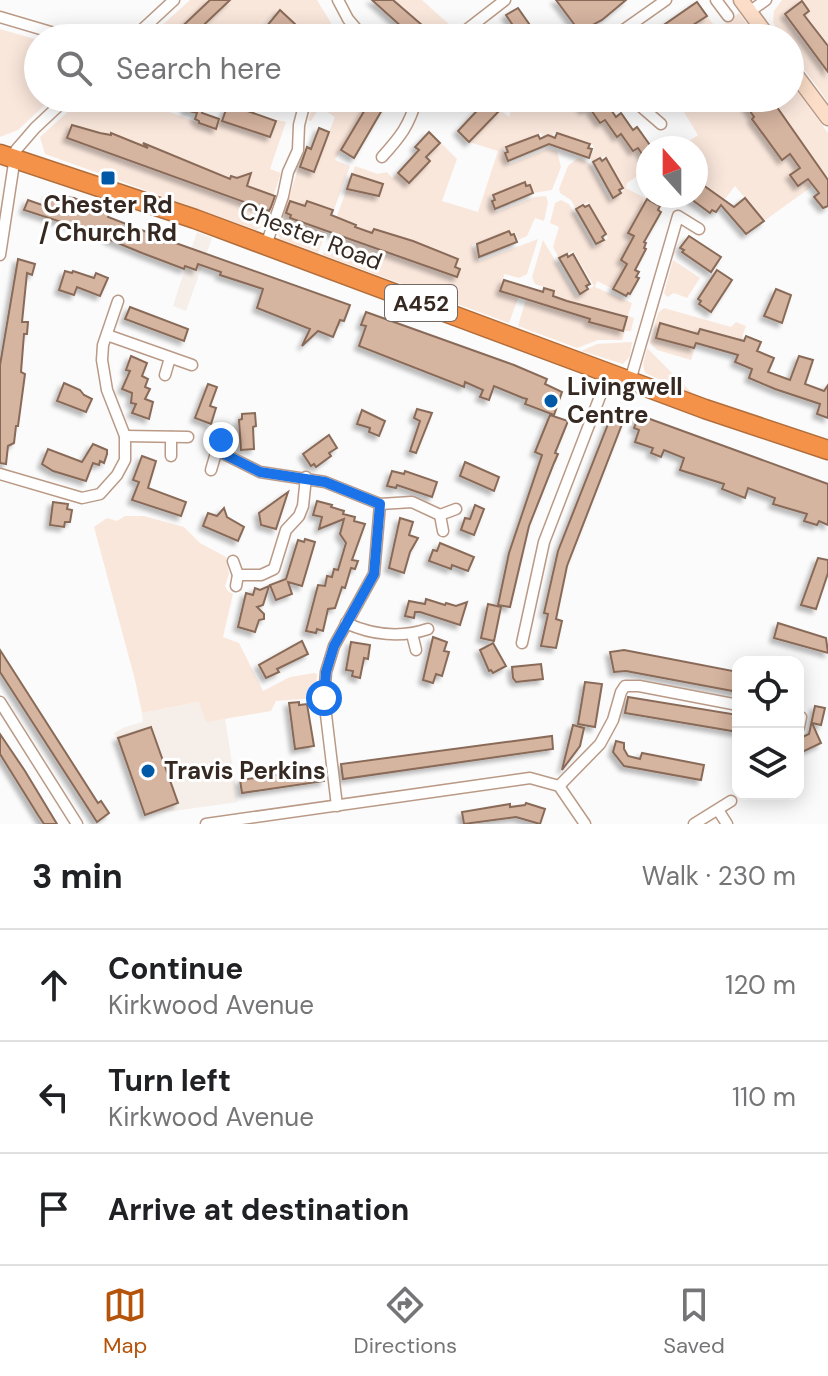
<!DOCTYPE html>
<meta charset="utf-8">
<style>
body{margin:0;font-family:"DM Sans",sans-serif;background:#f6f6f6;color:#202124}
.controls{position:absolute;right:24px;bottom:24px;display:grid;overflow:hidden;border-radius:16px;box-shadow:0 4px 20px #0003}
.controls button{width:72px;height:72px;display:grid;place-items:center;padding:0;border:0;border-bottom:2px solid #e0e0e0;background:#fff;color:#202124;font:40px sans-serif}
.compass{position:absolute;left:636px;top:136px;width:72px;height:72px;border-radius:50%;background:#fff;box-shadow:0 4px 20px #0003;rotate:339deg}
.stop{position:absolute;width:24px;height:24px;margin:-18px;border:6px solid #1a73e8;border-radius:50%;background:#fff}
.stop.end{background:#1a73e8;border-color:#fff;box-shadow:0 2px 8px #0008}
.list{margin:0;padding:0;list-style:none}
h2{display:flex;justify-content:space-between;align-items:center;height:104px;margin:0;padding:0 32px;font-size:34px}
h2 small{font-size:26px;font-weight:400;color:#757577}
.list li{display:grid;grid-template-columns:52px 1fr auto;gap:24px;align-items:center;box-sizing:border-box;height:112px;padding:0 32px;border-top:2px solid #e0e0e0}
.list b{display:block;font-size:30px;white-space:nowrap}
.list p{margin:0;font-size:26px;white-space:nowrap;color:#757577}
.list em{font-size:26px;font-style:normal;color:#757577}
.icon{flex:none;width:44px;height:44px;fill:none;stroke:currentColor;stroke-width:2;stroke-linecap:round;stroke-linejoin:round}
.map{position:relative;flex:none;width:828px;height:824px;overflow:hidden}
.search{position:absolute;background:#fff;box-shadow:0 4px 20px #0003;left:24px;right:24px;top:24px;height:88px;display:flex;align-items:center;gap:20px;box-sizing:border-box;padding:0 28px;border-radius:44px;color:#757577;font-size:30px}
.sheet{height:440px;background:#fff}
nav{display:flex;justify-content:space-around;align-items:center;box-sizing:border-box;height:112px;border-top:2px solid #e0e0e0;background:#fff;font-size:22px;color:#757577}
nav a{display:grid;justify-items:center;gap:4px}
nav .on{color:#b45309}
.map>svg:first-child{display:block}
.built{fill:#f6eee9}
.green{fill:#fae7dc}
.building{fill:#d5b4a0;stroke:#896b58;stroke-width:2;filter:url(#shadow)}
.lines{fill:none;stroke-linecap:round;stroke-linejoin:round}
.street-casing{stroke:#ba9a86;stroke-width:13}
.secondary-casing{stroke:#ba9a86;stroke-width:17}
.highway-casing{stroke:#b26d3b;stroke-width:21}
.street{stroke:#fff;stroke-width:10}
.secondary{stroke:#fcdec8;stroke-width:14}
.highway{stroke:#f49249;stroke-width:18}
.route{stroke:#1a73e8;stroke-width:10}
.poi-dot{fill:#0059a7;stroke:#fff;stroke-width:3}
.labels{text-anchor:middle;stroke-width:6;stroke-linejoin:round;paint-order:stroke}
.shield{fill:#fff;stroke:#726964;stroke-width:2}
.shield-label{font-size:22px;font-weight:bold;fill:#362921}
.poi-label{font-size:24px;font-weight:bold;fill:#362921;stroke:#fff;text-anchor:start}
.street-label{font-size:24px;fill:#362921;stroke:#fff}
</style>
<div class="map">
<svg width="828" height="824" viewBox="0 0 828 824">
<defs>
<filter id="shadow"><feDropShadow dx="-4" dy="4" stdDeviation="2" flood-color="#0004"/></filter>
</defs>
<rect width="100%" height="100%" fill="#fbfbfb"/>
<g class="built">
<polygon points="197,232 212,238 186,311 173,306"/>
<polygon points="200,702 206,721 225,718 238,802 145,815 114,733 125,727 143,722 142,713"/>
</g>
<g class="green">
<polygon points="190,0 317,0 340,38 309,38 280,10 263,26 265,29 257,38 148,38"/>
<polygon points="393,0 422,0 452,27 441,38 437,38"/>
<polygon points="782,0 828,0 828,102 790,50 790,38 782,38 773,22 774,11"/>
<polygon points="739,13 757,38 674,38 707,16 717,29"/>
<polygon points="0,29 38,40 38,98 52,98 18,130 0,137"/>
<polygon points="790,81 828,133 828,175 764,221 735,186 724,200 696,180 696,148 682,146 698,135 684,112 704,98 790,98"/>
<polygon points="83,98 132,98 215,129 219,119 270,137 277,120 286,122 270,169 281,173 263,227 256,230 45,154 40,137"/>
<polygon points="322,98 372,98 335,160 350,166 318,253 280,239 278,232 299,166 314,171 335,117 320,107 311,121 308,120 315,101"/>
<polygon points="515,98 598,100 600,103 591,110 600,123 614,114 647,141 640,151 648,163 648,169 627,183 626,188 647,199 629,233 634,236 621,260 627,264 613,289 597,281 595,287 632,303 628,316 634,318 631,331 625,331 622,340 598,340 577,348 518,326 526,299 550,307 554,291 535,284 532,277 543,240 576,296 594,286 573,251 559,258 553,247 559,227 550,223 555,203 561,200 569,204 594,247 608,238 588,202 576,209 571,200 560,193 559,189 568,166 578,158 589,163 610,200 624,190 605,156 593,162 590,158 594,149 592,144 557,133 553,133 550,145 546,144 541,133 503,149 510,164 547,149 557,151 561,167 552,190 533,193 530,186 526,186 524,182 490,197 497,212 535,197 546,196 548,202 544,221 535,218 527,236 518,240 515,232 511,234 509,231 472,245 479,261 538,239 527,274 519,278 504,274 501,291 519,296 509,323 323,255 355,166 378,174 387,172 392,178 398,173 409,183 430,162 426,157 441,143 457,159 442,201 478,212 498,151 469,142 500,110 509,117"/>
<polygon points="673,260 700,278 687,298 674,293 667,297 664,293"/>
<polygon points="664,308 731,327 736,322 746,326 736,354 732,353 736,339 700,329 691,360 657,350 650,343 658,313"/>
<polygon points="632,342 630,356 623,364 581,351 597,344"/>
<polygon points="647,348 693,394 645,373 643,365"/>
<polygon points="125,516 144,516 184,527 200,543 226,557 229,574 225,586 228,591 233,594 223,637 239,643 263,691 290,677 314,673 317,674 315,698 276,701 271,711 206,722 199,702 142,713 135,680 94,527 107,518 117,521"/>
</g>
<g class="building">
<polygon points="210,0 230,0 190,38 170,38"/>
<polygon points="372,0 393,0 437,38 414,38"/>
<polygon points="556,0 626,0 602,20 580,32"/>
<polygon points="802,1 809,11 804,15 828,46 828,72 785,14"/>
<polygon points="697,2 707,16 693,25 674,38 645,38"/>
<polygon points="518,8 539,38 522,38 516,30 506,15"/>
<polygon points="280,10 296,25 309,38 286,38 278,30 270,38 257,38"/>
<polygon points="189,98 207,98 202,113 219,119 216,129 199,123 199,121 195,119 197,113 185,110"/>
<polygon points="372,98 389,98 354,158 341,150"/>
<polygon points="576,98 603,98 616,117 621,113 633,130 637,127 652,148 648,148 648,163 638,148 633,151 621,134 617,137 605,120 600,123 589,107 584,110"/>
<polygon points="741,98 769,98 774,103 828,180 828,206 823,208 814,197 819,193 808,179 798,186 790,175 800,168 790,154 782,160 752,119 754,117"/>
<polygon points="488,99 500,110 469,142 458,131"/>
<polygon points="227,107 236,109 236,107 276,121 270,137 222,121"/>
<polygon points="72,125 100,133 111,135 111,133 148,148 143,143 230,179 231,176 237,178 251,173 247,186 275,196 271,207 269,211 67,138"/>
<polygon points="319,128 329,132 314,172 300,167 307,147 311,149"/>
<polygon points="429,132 440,143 426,157 430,161 409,183 398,173 419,150 415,147"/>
<polygon points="557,133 590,144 588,148 592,149 589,158 549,144 508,161 505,153 508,152 506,147 538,135 540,139 548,135 555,138"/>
<polygon points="600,158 602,161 606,158 623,188 619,190 621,193 613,198 593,162"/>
<polygon points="352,174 383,184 379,196 347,189"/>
<polygon points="696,180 734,207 745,198 764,221 746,234 721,205 716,212 712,210 710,213 687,196 696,196"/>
<polygon points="525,182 526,186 530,185 533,193 495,209 492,201 495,200 493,195"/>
<polygon points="49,194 64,200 65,197 74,198 83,202 81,206 109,214 108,217 170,241 350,305 344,321 340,320 333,337 318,331 302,346 310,329 257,308 263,289 220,275 221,272 198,264 196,270 185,266 184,269 142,253 108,239 108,237 24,210 28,200 45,206"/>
<polygon points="647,199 660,206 658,210 661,212 644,242 646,243 644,248 646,249 635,270 639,272 636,277 639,278 630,294 628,293 626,296 613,289 627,264 621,260 634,236 628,233"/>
<polygon points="290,201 305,206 307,201 333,210 331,215 356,225 355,227 372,233 374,229 413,241 458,259 455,267 460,269 457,277 290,218 291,215 286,213"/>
<polygon points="583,205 585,207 589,205 606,234 602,237 604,240 596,244 576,209"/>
<polygon points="509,231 511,235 514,234 517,242 479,257 477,244"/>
<polygon points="689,236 721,257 711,272 682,252 684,250 680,248"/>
<polygon points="567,254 568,257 573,254 590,284 586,286 588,289 580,294 559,258"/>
<polygon points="18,259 35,264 32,275 27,273 22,322 28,322 27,334 24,334 21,372 25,374 18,426 16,426 14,443 8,446 6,464 0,463 0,365"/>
<polygon points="717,270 732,280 711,312 699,304 701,301 698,299"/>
<polygon points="65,271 72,273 73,271 94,278 96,273 108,278 100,296 77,287 74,295 59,290"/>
<polygon points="504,280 543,292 544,288 554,291 553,296 567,301 627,317 623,331 589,322 590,319 500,291"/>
<polygon points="776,289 791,295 782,323 764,316"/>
<polygon points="130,307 188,329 184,341 125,319"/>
<polygon points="366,312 514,365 547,379 545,384 562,392 554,415 525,404 527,399 523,398 494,386 489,400 480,397 483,390 465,382 464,387 359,346 366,326 361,325"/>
<polygon points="660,323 698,334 700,329 744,341 746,336 761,342 757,351 774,358 768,372 790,380 799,356 813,360 805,384 824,391 828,385 828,418 817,414 820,404 775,389 749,378 752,369 735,362 738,355 696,343 694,348 656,338"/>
<polygon points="131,356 147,363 142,376 148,379 145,387 150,389 145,399 153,402 149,419 132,413 136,404 131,403 132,393 122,389 130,371 126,370"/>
<polygon points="64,383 80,390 84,395 92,399 86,412 57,401"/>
<polygon points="208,384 217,387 210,406 216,408 211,424 195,418"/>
<polygon points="417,409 432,413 416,453 410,451 420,421 414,418"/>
<polygon points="362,410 385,421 379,436 369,432 370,428 357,424"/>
<polygon points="255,413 256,426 253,427 254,449 241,450 239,420 242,419 242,414"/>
<polygon points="612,414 624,419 567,566 556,619 562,621 556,648 541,646 548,614 544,613 558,551"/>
<polygon points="550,415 568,421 555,453 558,454 554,463 529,526 510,607 498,605 509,553 542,455 535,452"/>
<polygon points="639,415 828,484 828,525 819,521 817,525 804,521 807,514 773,504 775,498 748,488 745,498 722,489 724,484 680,470 684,458 664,450 661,457 651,453 653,448 635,442 639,430 634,428"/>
<polygon points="329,435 337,448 329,453 331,456 316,467 314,464 311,466 303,454"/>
<polygon points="93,444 107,450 107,454 104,463 100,461 99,465 93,463 86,481 53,471 42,464 48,449 82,462"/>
<polygon points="142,456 156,461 148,488 186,502 181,516 132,500 139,482 133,480"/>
<polygon points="465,462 499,477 494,491 460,476"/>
<polygon points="392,471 404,474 405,471 437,482 432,497 397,485 396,488 387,486"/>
<polygon points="288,492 276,529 261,525 259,513"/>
<polygon points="317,501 332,505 331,507 344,511 343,514 355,517 354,521 365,524 352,560 358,561 355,569 351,568 345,588 342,587 335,608 328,609 323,631 317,629 316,633 306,631 318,585 325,586 327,576 332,577 334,569 338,570 346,543 340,534 344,519 319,529 322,517 313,515"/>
<polygon points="53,502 68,504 67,509 72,510 70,522 65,522 64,527 50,525"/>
<polygon points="475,505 484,509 474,535 461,530 465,518 470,519"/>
<polygon points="224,508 227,517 244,527 238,541 203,526 208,513 217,516"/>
<polygon points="400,518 413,522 409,535 418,538 410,552 404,573 389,568"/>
<polygon points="305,539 315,542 302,586 288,582 292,594 276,600 270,585 286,579 298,540 304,542"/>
<polygon points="440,543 474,557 468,571 452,565 451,569 429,561 433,550 437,551"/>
<polygon points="818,558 828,560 828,573 816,609 801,605"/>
<polygon points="269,586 263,605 257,607 264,614 264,619 259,620 255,632 238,627 246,593 253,595 255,588 260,590"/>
<polygon points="426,599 445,605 446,603 456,606 467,602 460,625 420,612 415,612 414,618 405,616 409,601 425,604"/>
<polygon points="488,604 501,607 494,641 481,638"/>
<polygon points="778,623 826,638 828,653 774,638"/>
<polygon points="433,637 447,642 444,651 449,652 442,676 436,674 433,683 423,680"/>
<polygon points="302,641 308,654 277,669 279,672 266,678 259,665"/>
<polygon points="351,642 370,645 368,659 364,658 360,678 352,676 353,671 346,670"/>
<polygon points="493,643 506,666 493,673 491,670 489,671 480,650"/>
<polygon points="0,650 98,803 101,801 109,813 97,822 0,672"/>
<polygon points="624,650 738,672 738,692 626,671 614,672 610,652"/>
<polygon points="541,664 543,679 516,682 513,678 512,667"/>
<polygon points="585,682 602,684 595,727 578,724"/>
<polygon points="628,697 738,715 738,732 625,713"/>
<polygon points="299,702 299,705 307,704 314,746 295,749 289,703"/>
<polygon points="815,706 825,708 821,725 812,723 821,743 798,754 798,739 809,734"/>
<polygon points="573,725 584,728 580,746 562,770"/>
<polygon points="151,727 178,803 145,815 118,738"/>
<polygon points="0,734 25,771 57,824 44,824 38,815 0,754"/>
<polygon points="552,736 553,749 343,779 341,764"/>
<polygon points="616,741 624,743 624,749 628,756 640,759 642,753 704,765 701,780 624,766 613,752"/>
<polygon points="322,769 324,781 242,793 240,780"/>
<polygon points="526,803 545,809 540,824 516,817 464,824 462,812 510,804 510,807 525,805"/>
</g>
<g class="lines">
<g class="street-casing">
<g id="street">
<polyline points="338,0 348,19 364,38"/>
<polyline points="716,0 728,16"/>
<polyline points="749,12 766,0"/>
<polyline points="0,17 71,38"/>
<polyline points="133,38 174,0"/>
<polyline points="456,38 505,0"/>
<polyline points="612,38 666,0"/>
<polyline points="467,98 469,99"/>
<polyline points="631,98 661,124"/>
<path d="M382 157C401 136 409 126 417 98"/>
<polyline points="266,245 283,196 288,172 298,150 299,125 306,98"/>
<polyline points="0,255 16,150 35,128 67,98"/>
<polyline points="107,335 192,365"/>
<polyline points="165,375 170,358"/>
<polyline points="630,381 678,216 699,229"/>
<polyline points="125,436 188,437"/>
<polyline points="218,451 260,472 325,482 380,504 412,502 440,515"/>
<polyline points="171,456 171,437"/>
<polyline points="211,470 221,436"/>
<polyline points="0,474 82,498 100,494 117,475 125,460 125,436 107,390 102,360 103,345 118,301"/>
<polyline points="443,531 440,515 456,509"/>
<polyline points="233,561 238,575 236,586"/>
<polyline points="238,575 261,575 274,569 286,530 299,516 303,506 306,477"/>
<path d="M346 623C372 635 401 638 428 629"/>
<polyline points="412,634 416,650"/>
<polyline points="522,643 544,542 609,373"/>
<polyline points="0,702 77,824"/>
<polyline points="798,717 801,717 799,727"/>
<polyline points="559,786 600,744 613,720 621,692 625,686 639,686 738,705"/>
<polyline points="337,806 324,698 326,672 334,646 374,574 380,504"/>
<polyline points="718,810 727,824"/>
<polyline points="206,824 530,778 559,786 585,824"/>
<polyline points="694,824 731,801"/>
</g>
</g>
<g class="secondary-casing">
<g id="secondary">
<polyline points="741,0 769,38"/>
<polyline points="790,67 828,118"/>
</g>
</g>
<g class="highway-casing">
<polyline id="highway" points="0,154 195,219 705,409 828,450"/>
</g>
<use href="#street" class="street"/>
<use href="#secondary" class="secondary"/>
<use href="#highway" class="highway"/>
</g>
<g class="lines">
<polyline class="route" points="221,440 218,451 260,472 325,482 380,504 374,574 334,646 326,672 324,698"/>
</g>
<g class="poi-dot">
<rect x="100" y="170" width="16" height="16" rx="4"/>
<circle cx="551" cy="401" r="8"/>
<circle cx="148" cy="771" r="8"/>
</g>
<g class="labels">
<rect class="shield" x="385" y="285" width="72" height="36" rx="6"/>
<g class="shield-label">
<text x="421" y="311">A452</text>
</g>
<g class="poi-label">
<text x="108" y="213" text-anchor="middle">Chester Rd<tspan x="108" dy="28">/ Church Rd</tspan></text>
<text x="567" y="395">Livingwell<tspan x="567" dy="28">Centre</tspan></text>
<text x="164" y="779">Travis Perkins</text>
</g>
<g class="street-label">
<text transform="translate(311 236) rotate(21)" y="8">Chester Road</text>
</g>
</g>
</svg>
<div class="controls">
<button><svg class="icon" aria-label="locate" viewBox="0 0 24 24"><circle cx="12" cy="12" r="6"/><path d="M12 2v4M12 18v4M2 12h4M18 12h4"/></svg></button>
<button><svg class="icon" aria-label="layers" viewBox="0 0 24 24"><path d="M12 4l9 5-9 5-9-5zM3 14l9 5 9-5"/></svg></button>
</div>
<svg class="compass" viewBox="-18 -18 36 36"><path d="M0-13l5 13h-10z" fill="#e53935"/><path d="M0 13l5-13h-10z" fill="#757577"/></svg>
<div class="stop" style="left:324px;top:698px"></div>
<div class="stop end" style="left:221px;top:440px"></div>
<div class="search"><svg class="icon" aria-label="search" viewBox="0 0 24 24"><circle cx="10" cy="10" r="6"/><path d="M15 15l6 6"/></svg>Search here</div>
</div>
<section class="sheet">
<h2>3 min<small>Walk · 230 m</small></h2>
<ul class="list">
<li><svg class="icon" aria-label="ahead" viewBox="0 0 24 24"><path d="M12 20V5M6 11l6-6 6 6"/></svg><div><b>Continue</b><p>Kirkwood Avenue</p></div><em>120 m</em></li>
<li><svg class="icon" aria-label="left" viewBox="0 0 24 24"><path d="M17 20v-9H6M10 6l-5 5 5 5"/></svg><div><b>Turn left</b><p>Kirkwood Avenue</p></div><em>110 m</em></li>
<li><svg class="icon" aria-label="arrive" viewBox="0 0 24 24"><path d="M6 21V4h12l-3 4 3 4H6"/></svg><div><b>Arrive at destination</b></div></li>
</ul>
</section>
<nav>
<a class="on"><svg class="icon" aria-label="map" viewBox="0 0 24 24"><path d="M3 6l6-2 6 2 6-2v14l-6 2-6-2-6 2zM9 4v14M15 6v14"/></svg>Map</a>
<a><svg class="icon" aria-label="directions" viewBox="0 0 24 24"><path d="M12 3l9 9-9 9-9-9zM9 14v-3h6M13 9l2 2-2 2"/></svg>Directions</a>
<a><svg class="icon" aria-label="saved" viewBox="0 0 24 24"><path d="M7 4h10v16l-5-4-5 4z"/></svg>Saved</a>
</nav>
